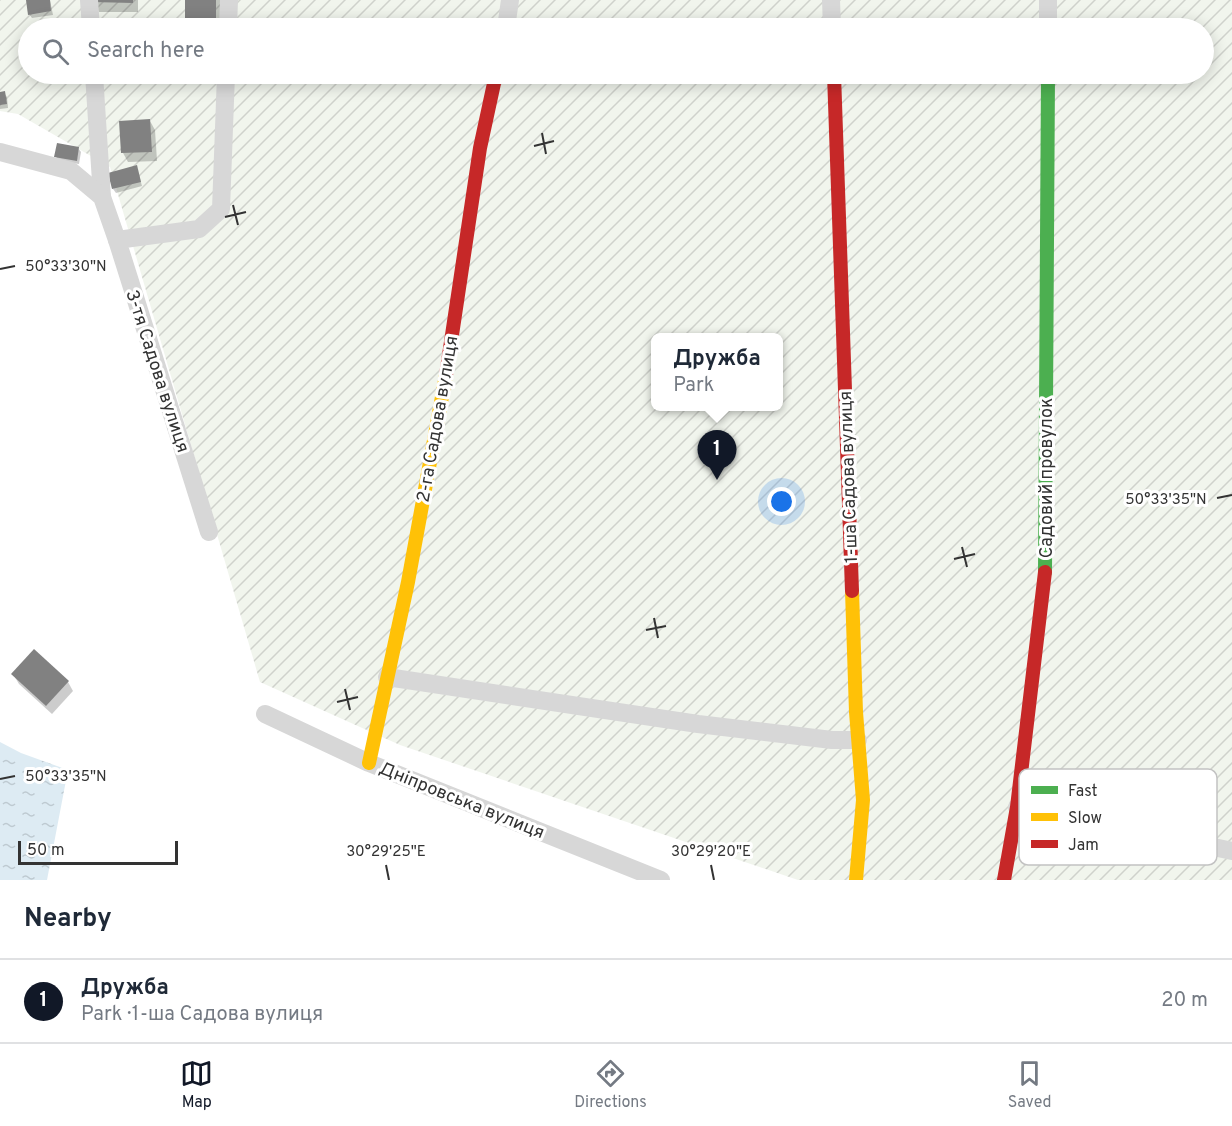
<!DOCTYPE html>
<meta charset="utf-8">
<style>
body{margin:0;font-family:Overpass,sans-serif;background:#f2f2f3;color:#1f2937}
.scale{position:absolute;left:18px;bottom:15px;width:160px;box-sizing:border-box;padding-left:6px;border:3px solid #333;border-top:0;font-size:16px;line-height:21px;white-space:nowrap;color:#333;-webkit-text-stroke:4px #fff;paint-order:stroke}
.you{position:absolute;left:782px;top:502px;width:21px;height:21px;margin:-15px;border:4px solid #fff;border-radius:50%;background:#1a73e8;box-shadow:0 0 0 9px #1a73e833}
.badge{display:grid;place-items:center;width:39px;height:39px;border-radius:50%;background:#111827;color:#fff;font-size:20px;font-weight:700}
.pin{position:absolute;translate:-50% -50px;filter:drop-shadow(0 2px 3px #0008)}
.pin::after{content:'';position:absolute;top:32px;width:21px;height:18px;background:inherit;clip-path:polygon(0 0,100% 0,50% 100%)}
.popup{position:absolute;left:651px;top:333px;width:132px;height:78px;box-sizing:border-box;display:grid;place-content:center;border-radius:9px;background:#fff;filter:drop-shadow(0 2px 4px #0005);font-size:20px;white-space:nowrap;color:#747a83}
.popup b{font-size:22px;color:#1f2937}
.popup::after{content:'';position:absolute;left:50%;top:100%;margin-left:-12px;border:12px solid transparent;border-top-color:#fff}
.list{margin:0;padding:0;list-style:none}
h2{display:flex;justify-content:space-between;align-items:center;height:78px;margin:0;padding:0 24px;font-size:26px}
h2 small{font-size:20px;font-weight:400;color:#747a83}
.list li{display:grid;grid-template-columns:39px 1fr auto;gap:18px;align-items:center;box-sizing:border-box;height:84px;padding:0 24px;border-top:2px solid #e0e1e3}
.list b{display:block;font-size:22px;white-space:nowrap}
.list p{margin:0;font-size:20px;white-space:nowrap;color:#747a83}
.list em{font-size:20px;font-style:normal;color:#747a83}
.icon{flex:none;width:33px;height:33px;fill:none;stroke:currentColor;stroke-width:2;stroke-linecap:round;stroke-linejoin:round}
.map{position:relative;flex:none;width:1232px;height:880px;overflow:hidden}
.search{position:absolute;background:#fff;box-shadow:0 3px 15px #0003;left:18px;right:18px;top:18px;height:66px;display:flex;align-items:center;gap:15px;box-sizing:border-box;padding:0 21px;border-radius:33px;color:#747a83;font-size:22px}
.sheet{height:162px;background:#fff}
nav{display:flex;justify-content:space-around;align-items:center;box-sizing:border-box;height:84px;border-top:2px solid #e0e1e3;background:#fff;font-size:16px;color:#747a83}
nav a{display:grid;justify-items:center;gap:3px}
nav .on{color:#111827}
.map>svg:first-child{display:block}
.garden{fill:url(#garden-furrows);fill-rule:evenodd}
.water{fill:url(#water-ripples)}
.shadow{fill:#0003}
.building{fill:#818181}
.lines{fill:none;stroke-linecap:round;stroke-linejoin:round}
.street{stroke:#d7d7d7;stroke-width:18}
.fast{stroke:#4caf50;stroke-width:14}
.slow{stroke:#ffc107;stroke-width:14}
.jam{stroke:#c62828;stroke-width:14}
.ticks{fill:none;stroke:#333;stroke-width:2}
.labels{text-anchor:middle;stroke-width:6;stroke-linejoin:round;paint-order:stroke}
.street-label{font-size:18px;fill:#333;stroke:#fff}
.key{fill:#fff;stroke:#c2c2c2;stroke-width:1.5}
.key-label{font-size:16px;fill:#333}
.ticks-label{font-size:15px;text-anchor:middle;fill:#333;stroke:#fff;stroke-width:6;stroke-linejoin:round;paint-order:stroke}
</style>
<div class="map">
<svg width="1232" height="880" viewBox="0 0 1232 880">
<defs>
<pattern id="garden-furrows" width="10" height="10" patternUnits="userSpaceOnUse" patternTransform="scale(1.5)"><rect width="10" height="10" fill="#f1f5ed"/><path d="M-1 1l2-2M0 10L10 0M9 11l2-2" fill="none" stroke="#cfd2cc"/></pattern>
<pattern id="water-ripples" width="26" height="14" patternUnits="userSpaceOnUse" patternTransform="scale(1.5)"><rect width="26" height="14" fill="#ddebf3"/><path d="M2 4q2-2 4 0t4 0M15 11q2-2 4 0t4 0" fill="none" stroke="#becad1"/></pattern>
</defs>
<rect width="100%" height="100%" fill="#fff"/>
<path class="garden" d="M0 0H1232V880H798L400 745 260 682 110 167 18 114 0 111ZM28 28H1204V74H28ZM656 338H778V406H656Z"/>
<polygon class="water" points="0,742 21,753 68,770 47,880 0,880"/>
<g class="shadow">
<polygon points="50,0 53,15 32,18 29,14"/>
<polygon points="93,0 138,0 138,12 99,12"/>
<polygon points="186,0 220,0 221,28 187,28"/>
<polygon points="4,93 7,97 8,108 0,109 0,94"/>
<polygon points="150,121 155,130 157,161 128,162 123,153"/>
<polygon points="78,148 81,152 79,164 59,161 56,157"/>
<polygon points="138,171 142,186 116,193 113,189"/>
<polygon points="13,674 68,682 73,691 52,714 19,684"/>
</g>
<g class="building">
<polygon points="26,0 50,0 51,11 28,15"/>
<polygon points="92,0 133,0 133,3 92,2"/>
<rect x="185" y="0" width="31" height="28"/>
<polygon points="5,91 7,104 0,105 0,92"/>
<polygon points="150,119 152,152 121,153 119,121"/>
<polygon points="57,143 79,147 77,161 54,157"/>
<polygon points="137,165 141,182 112,189 108,173"/>
<polygon points="34,649 69,681 46,706 11,674"/>
</g>
<g class="lines">
<g class="street">
<polyline points="89,0 91,28"/>
<polyline points="831,0 832,28"/>
<polyline points="228,28 229,0"/>
<polyline points="506,28 510,0"/>
<polyline points="1048,28 1048,0"/>
<polyline points="94,74 102,197"/>
<polyline points="0,152 71,171 102,197 117,240"/>
<polyline points="209,532 117,240 199,229 221,209 226,74"/>
<polyline points="387,677 698,724 832,740 858,740"/>
<polyline points="265,714 369,763 661,880"/>
<polyline points="1017,807 1125,828 1232,851"/>
</g>
<polyline class="fast" points="1045,572 1048,74"/>
<g class="slow">
<polyline points="852,591 856,712 863,800 856,880"/>
<polyline points="369,763 408,582 446,375"/>
</g>
<g class="jam">
<polyline points="834,74 852,591"/>
<polyline points="446,375 480,148 496,74"/>
<polyline points="1004,880 1017,807 1045,572"/>
</g>
</g>
<path class="ticks" d="M542 133 546 154M534 146 554 141M233 205 238 225M225 217 246 212M0 269 15 266M1217 498 1232 495M962 547 967 567M954 559 975 554M654 618 658 638M646 630 666 626M345 689 350 710M337 702 358 697M0 779 15 776M386 865 389 880M711 865 714 880"/>
<g class="labels">
<g class="street-label">
<text transform="translate(158 371) rotate(72)" y="6">3-тя Садова вулиця</text>
<text transform="translate(437 419) rotate(-80)" y="6">2-га Садова вулиця</text>
<text transform="translate(848 477) rotate(-92)" y="6">1-ша Садова вулиця</text>
<text transform="translate(1046 478) rotate(-90)" y="6">Садовий провулок</text>
<text transform="translate(462 800) rotate(22)" y="6">Дніпровська вулиця</text>
</g>
</g>
<rect x="1019" y="769" width="198" height="96" rx="9" class="key"/>
<rect x="1031" y="786" width="27" height="8" fill="#4caf50"/>
<rect x="1031" y="813" width="27" height="8" fill="#ffc107"/>
<rect x="1031" y="840" width="27" height="8" fill="#c62828"/>
<g class="key-label">
<text x="1068" y="796">Fast</text>
<text x="1068" y="823">Slow</text>
<text x="1068" y="850">Jam</text>
</g>
<g class="ticks-label">
<text x="66" y="271">50°33'30"N</text>
<text x="1166" y="504">50°33'35"N</text>
<text x="66" y="781">50°33'35"N</text>
<text x="386" y="856">30°29'25"E</text>
<text x="711" y="856">30°29'20"E</text>
</g>
</svg>
<div class="scale">50 m</div>
<div class="you"></div>
<div class="pin badge" style="left:717px;top:480px">1</div>
<div class="popup"><b>Дружба</b>Park</div>
<div class="search"><svg class="icon" aria-label="search" viewBox="0 0 24 24"><circle cx="10" cy="10" r="6"/><path d="M15 15l6 6"/></svg>Search here</div>
</div>
<section class="sheet">
<h2>Nearby<small></small></h2>
<ul class="list">
<li><span class="badge">1</span><div><b>Дружба</b><p>Park · 1-ша Садова вулиця</p></div><em>20 m</em></li>
</ul>
</section>
<nav>
<a class="on"><svg class="icon" aria-label="map" viewBox="0 0 24 24"><path d="M3 6l6-2 6 2 6-2v14l-6 2-6-2-6 2zM9 4v14M15 6v14"/></svg>Map</a>
<a><svg class="icon" aria-label="directions" viewBox="0 0 24 24"><path d="M12 3l9 9-9 9-9-9zM9 14v-3h6M13 9l2 2-2 2"/></svg>Directions</a>
<a><svg class="icon" aria-label="saved" viewBox="0 0 24 24"><path d="M7 4h10v16l-5-4-5 4z"/></svg>Saved</a>
</nav>
